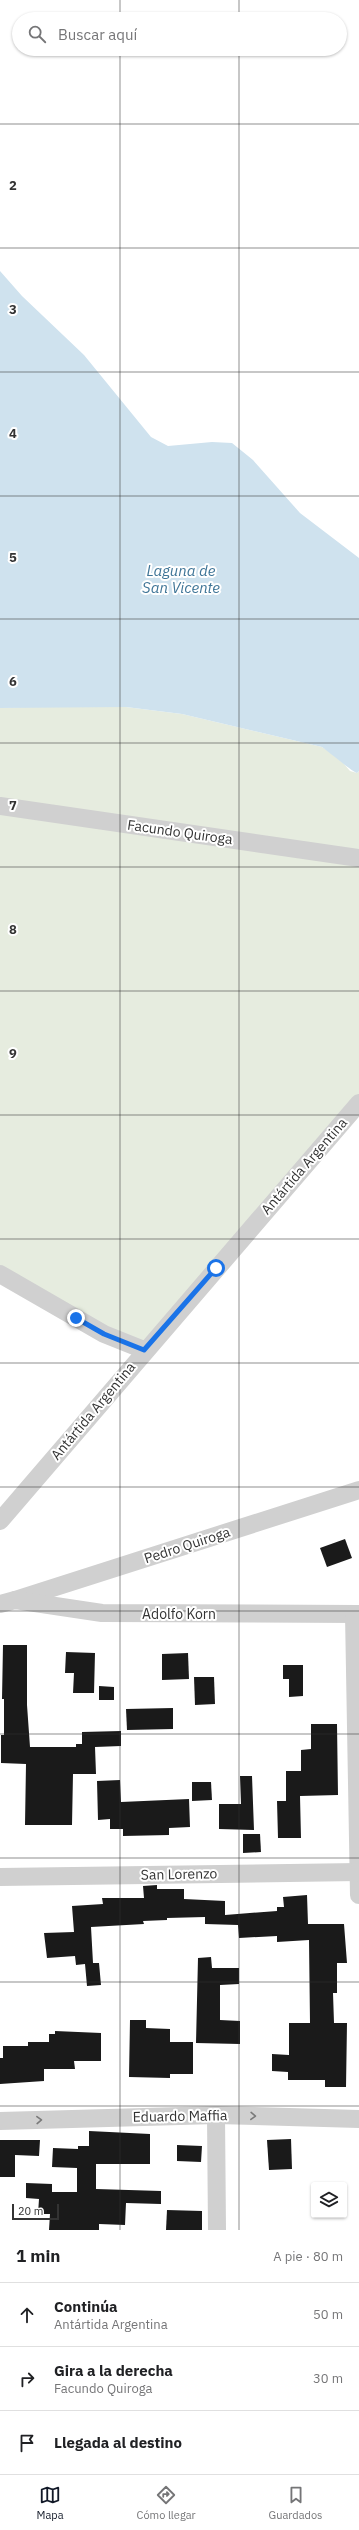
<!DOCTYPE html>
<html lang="es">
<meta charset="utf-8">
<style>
body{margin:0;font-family:"IBM Plex Sans",sans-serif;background:#f6f6f6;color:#202124}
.controls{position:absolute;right:12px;bottom:12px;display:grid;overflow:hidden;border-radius:4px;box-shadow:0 1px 3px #0004}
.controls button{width:36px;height:36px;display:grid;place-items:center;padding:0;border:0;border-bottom:1px solid #e0e0e0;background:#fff;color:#202124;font:20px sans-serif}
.scale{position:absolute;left:12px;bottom:10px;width:47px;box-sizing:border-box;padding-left:4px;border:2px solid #333;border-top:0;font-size:11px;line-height:14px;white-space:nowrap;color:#333;-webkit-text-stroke:3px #fff;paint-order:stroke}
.stop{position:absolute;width:12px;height:12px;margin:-9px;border:3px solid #1a73e8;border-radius:50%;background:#fff}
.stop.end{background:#1a73e8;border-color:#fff;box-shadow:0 1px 4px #0008}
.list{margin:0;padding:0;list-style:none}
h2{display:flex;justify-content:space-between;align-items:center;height:52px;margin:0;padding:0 16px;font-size:17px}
h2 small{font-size:13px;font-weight:400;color:#757577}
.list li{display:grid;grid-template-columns:26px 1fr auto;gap:12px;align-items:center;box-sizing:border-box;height:64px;padding:0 16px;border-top:1px solid #e0e0e0}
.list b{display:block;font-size:15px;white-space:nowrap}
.list p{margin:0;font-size:13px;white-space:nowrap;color:#757577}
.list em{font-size:13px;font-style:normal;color:#757577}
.icon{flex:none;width:22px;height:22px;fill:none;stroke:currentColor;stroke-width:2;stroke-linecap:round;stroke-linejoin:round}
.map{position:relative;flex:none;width:359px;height:2230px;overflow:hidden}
.search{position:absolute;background:#fff;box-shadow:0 1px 3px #0004;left:12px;right:12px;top:12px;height:44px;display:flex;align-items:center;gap:10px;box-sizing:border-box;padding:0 14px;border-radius:22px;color:#757577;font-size:15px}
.sheet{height:244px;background:#fff}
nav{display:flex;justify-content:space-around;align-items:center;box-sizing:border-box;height:56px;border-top:1px solid #e0e0e0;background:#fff;font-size:11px;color:#757577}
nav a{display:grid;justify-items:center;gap:2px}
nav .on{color:#111827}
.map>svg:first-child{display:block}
.green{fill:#e6ecdf}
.water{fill:#cfe2ee}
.building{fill:#1a1a1a}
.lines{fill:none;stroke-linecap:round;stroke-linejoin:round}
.minor{stroke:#d0d0d0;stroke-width:18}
.oneway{stroke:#7a7a7a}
.route{stroke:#1a73e8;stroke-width:5}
.grid{fill:none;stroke:#333;stroke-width:1;stroke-opacity:0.55}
.labels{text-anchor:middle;stroke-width:4;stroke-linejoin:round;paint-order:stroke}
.street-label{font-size:14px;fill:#333;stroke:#fff}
.water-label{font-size:15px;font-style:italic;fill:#3f7597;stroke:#fff}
.grid-label{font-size:13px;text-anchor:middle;font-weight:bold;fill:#333;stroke:#fff;stroke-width:4;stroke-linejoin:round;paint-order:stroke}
</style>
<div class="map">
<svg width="359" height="2230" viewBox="0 0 359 2230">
<rect width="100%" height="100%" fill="#fff"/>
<polygon class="green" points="45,706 126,707 182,714 322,747 338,757 350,771 357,773 359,771 359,1096 144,1350 0,1274 0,708"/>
<path class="water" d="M0 271 22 296 84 355 151 437 168 446 212 442 232 443 253 460 300 513 359 558V771L357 773C354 773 329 752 322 747L182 714 126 707 0 708Z"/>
<g class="building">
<polygon points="345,1539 352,1558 327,1567 320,1548"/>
<polygon points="3,1645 27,1645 27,1705 30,1747 76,1747 76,1744 82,1744 82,1732 121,1731 121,1746 95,1747 96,1774 73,1774 72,1825 25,1825 26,1764 1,1763 1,1735 4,1735 4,1699 2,1699"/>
<polygon points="66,1652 95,1653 94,1693 73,1693 74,1673 65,1673"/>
<polygon points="188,1653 189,1679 162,1680 162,1654"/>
<polygon points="283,1665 303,1665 303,1696 289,1697 289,1679 283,1679"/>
<polygon points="194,1677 214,1677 215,1704 195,1705"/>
<polygon points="99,1686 114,1687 114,1700 99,1700"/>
<polygon points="173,1708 173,1729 127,1730 126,1709"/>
<polygon points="311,1724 337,1724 338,1795 300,1796 301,1838 278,1838 277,1801 286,1801 286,1771 301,1771 301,1750 311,1749"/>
<polygon points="240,1776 252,1776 254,1830 219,1829 219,1804 241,1804"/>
<polygon points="120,1780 121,1802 189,1799 190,1827 169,1828 169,1835 123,1836 123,1829 110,1829 110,1819 98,1820 97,1781"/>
<polygon points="192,1782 211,1782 212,1800 192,1801"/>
<polygon points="243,1834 260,1834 261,1852 243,1853"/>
<polygon points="157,1885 157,1889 184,1889 184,1899 225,1901 225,1915 277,1911 277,1907 284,1907 283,1897 307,1895 308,1924 344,1924 347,1963 337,1963 337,1993 333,1993 334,2023 347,2023 346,2087 325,2087 325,2080 288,2080 288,2072 272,2071 272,2054 289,2055 289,2023 310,2023 309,1940 277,1942 277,1936 239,1938 238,1925 205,1924 205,1917 167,1918 167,1920 143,1921 144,1924 91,1927 93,1963 99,1963 101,1985 87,1986 85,1964 76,1965 75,1956 47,1958 44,1933 74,1932 72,1906 103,1904 102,1898 144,1898 143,1886"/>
<polygon points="211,1957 212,1968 239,1968 239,1984 220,1985 220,2020 240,2021 240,2044 196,2043 198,1958"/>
<polygon points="130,2020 146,2020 146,2028 170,2029 170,2042 193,2042 193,2074 170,2074 170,2078 129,2077"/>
<polygon points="55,2031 101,2033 101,2061 74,2061 75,2069 44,2069 44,2081 0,2084 0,2058 3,2058 3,2046 28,2046 28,2042 49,2042 49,2034 55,2034"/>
<polygon points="89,2131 150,2134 150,2164 96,2164 96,2189 161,2191 161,2204 126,2203 125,2225 99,2224 99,2230 49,2230 50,2214 38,2214 39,2199 26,2198 26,2183 52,2184 52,2192 77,2192 77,2168 52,2167 53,2148 78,2149 78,2146 89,2146"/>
<polygon points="291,2139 292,2169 269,2170 267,2140"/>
<polygon points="0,2140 40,2140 39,2156 15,2155 15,2177 0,2177"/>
<polygon points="177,2145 202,2146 201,2162 177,2161"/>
<polygon points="167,2210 202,2211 202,2230 166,2230"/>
</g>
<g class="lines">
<g class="minor">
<polyline points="0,806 359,858"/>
<polyline points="0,1274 104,1334 144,1350"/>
<polyline points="0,1521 359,1103"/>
<polyline points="15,1600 359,1490"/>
<polyline points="0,1604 15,1600 102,1613 359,1614"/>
<polyline points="354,1614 359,1895"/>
<polyline points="0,1877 359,1872"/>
<polyline points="216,2115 217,2230"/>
<polyline points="0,2121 216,2115 359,2119"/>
</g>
</g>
<defs><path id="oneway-chevron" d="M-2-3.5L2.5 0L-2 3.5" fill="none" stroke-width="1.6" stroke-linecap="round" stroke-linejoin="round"/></defs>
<g class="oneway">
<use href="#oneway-chevron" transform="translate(253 2116) rotate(2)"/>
<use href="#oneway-chevron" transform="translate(39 2120) rotate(-2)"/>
</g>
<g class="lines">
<polyline class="route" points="76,1318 104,1334 144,1350 216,1268"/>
</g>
<path class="grid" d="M120 0V19M239 0V19M120 49V2230M239 49V2230M0 124H359M0 248H359M0 372H359M0 496H359M0 619H359M0 743H359M0 867H359M0 991H359M0 1115H359M0 1239H359M0 1363H359M0 1487H359M0 1611H359M0 1734H359M0 1858H359M0 1982H359M0 2106H359"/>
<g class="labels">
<g class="street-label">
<text transform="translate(180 832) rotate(8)" y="5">Facundo Quiroga</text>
<text transform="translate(304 1166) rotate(-49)" y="5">Antártida Argentina</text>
<text transform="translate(93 1411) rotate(-50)" y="5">Antártida Argentina</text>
<text transform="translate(187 1545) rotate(-18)" y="5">Pedro Quiroga</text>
<text x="179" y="1619">Adolfo Korn</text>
<text transform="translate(179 1874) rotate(-1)" y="5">San Lorenzo</text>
<text transform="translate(180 2116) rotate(-1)" y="5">Eduardo Maffia</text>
</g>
<g class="water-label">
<text x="181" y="576">Laguna de<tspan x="181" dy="17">San Vicente</tspan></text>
</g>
</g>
<g class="grid-label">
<text x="13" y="190">2</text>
<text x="13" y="314">3</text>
<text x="13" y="438">4</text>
<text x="13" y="562">5</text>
<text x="13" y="686">6</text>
<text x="13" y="810">7</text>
<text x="13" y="934">8</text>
<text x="13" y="1058">9</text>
</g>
</svg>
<div class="controls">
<button><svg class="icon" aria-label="layers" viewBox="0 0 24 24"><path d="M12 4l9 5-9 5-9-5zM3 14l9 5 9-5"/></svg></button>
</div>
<div class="scale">20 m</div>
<div class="stop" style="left:216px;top:1268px"></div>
<div class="stop end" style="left:76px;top:1318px"></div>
<div class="search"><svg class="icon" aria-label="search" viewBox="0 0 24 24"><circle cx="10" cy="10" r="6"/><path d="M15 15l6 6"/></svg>Buscar aquí</div>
</div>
<section class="sheet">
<h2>1 min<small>A pie · 80 m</small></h2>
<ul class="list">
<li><svg class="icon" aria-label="ahead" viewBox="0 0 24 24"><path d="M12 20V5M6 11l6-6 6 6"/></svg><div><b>Continúa</b><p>Antártida Argentina</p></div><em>50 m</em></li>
<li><svg class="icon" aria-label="right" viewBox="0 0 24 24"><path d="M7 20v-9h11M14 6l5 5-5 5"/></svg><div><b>Gira a la derecha</b><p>Facundo Quiroga</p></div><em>30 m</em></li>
<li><svg class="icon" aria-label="arrive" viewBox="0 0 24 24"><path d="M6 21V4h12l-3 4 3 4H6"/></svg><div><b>Llegada al destino</b></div></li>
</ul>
</section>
<nav>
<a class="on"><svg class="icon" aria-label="map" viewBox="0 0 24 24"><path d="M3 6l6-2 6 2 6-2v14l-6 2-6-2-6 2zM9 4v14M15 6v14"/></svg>Mapa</a>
<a><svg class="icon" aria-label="directions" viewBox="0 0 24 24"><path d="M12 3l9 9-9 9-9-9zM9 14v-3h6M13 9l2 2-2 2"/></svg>Cómo llegar</a>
<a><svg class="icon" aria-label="saved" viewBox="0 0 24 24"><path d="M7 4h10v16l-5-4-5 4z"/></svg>Guardados</a>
</nav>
